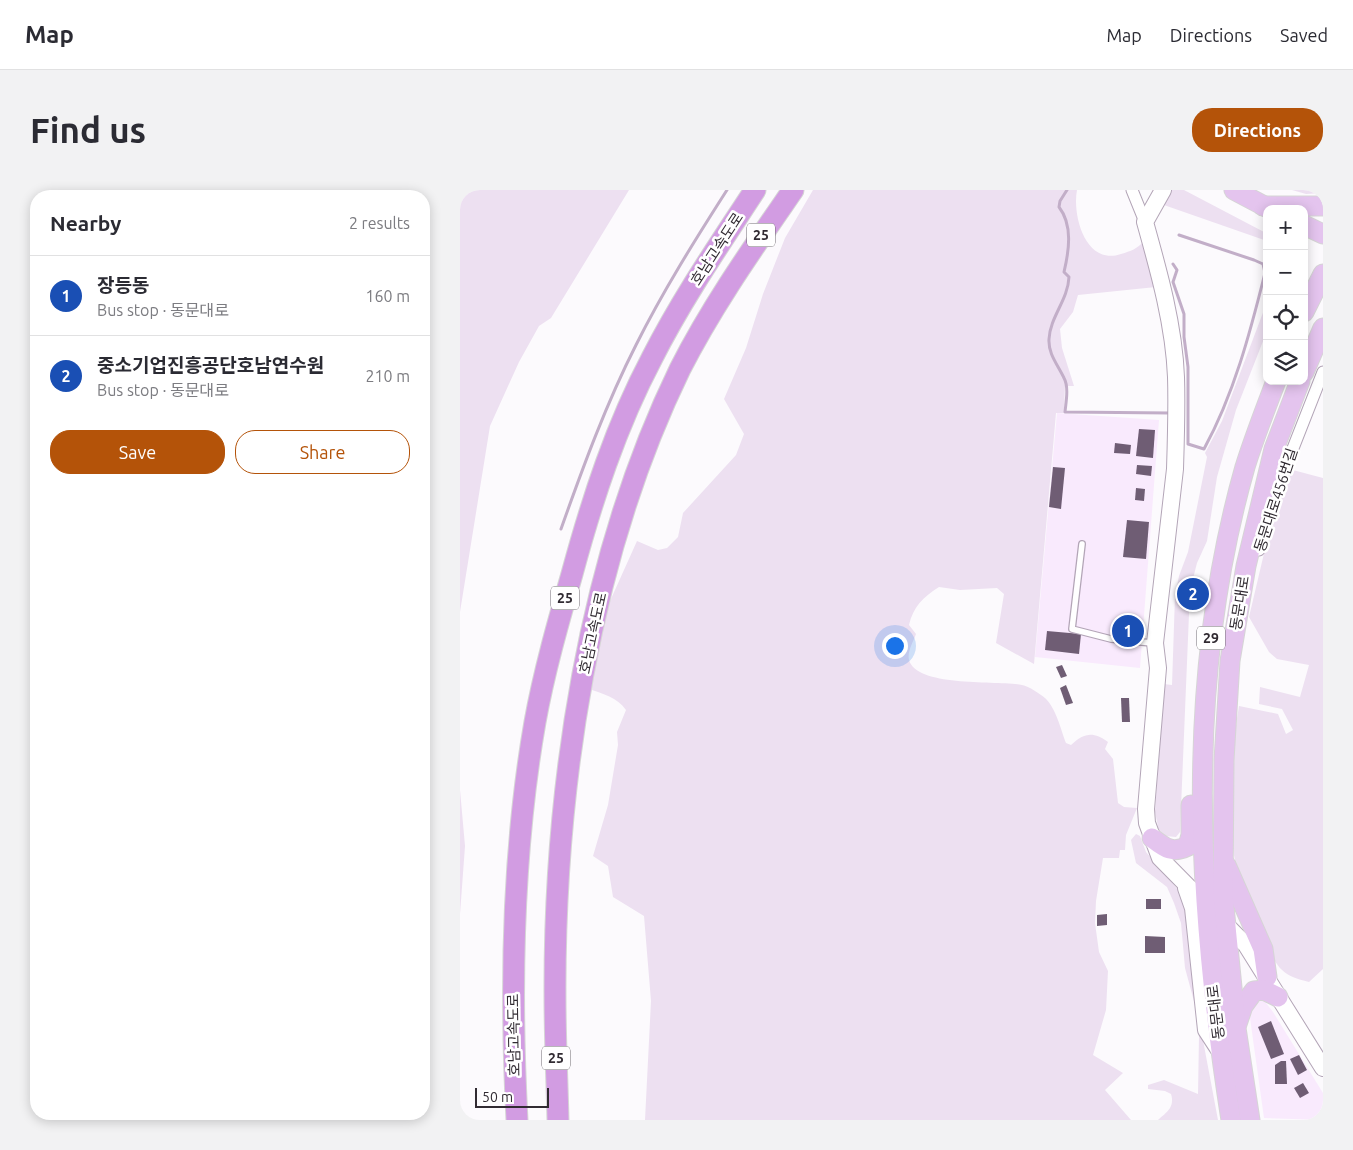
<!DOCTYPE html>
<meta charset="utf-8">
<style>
body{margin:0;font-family:Ubuntu,"Noto Sans KR",sans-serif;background:#f2f2f3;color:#2b2b33}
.controls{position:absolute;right:15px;top:15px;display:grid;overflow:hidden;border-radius:10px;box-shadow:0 2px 12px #0003}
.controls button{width:45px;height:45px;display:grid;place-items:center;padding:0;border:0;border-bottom:1px solid #e1e1e2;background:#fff;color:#2b2b33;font:25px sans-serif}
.scale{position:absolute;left:15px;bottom:12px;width:74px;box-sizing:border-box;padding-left:5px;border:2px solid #312b32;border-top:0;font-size:14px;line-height:18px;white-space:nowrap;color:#312b32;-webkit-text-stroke:4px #fff;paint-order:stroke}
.you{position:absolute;left:434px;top:455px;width:18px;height:18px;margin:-12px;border:4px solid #fff;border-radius:50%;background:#1a73e8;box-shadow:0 0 0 8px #1a73e833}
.badge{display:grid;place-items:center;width:32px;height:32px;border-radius:50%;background:#b45309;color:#fff;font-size:16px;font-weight:700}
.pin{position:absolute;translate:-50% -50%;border:2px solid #fff;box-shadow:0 1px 5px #0006}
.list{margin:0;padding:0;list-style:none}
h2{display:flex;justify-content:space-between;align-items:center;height:65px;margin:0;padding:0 20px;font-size:21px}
h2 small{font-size:16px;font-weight:400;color:#7c7c81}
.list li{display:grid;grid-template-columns:32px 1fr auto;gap:15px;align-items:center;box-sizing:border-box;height:80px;padding:0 20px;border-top:1px solid #e1e1e2}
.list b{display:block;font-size:19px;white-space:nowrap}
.list p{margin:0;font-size:16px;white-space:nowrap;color:#7c7c81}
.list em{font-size:16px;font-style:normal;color:#7c7c81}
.actions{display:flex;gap:10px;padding:15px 20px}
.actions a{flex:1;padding:11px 0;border:1px solid #b45309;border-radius:20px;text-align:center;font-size:18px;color:#b45309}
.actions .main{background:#b45309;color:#fff}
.icon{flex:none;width:28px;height:28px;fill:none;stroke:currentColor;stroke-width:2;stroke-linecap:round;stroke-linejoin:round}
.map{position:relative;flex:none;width:863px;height:930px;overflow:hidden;border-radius:20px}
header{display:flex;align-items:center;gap:30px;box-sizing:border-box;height:70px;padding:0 25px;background:#fff;border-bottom:1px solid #e1e1e2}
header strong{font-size:24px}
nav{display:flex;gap:28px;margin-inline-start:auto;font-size:18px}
.intro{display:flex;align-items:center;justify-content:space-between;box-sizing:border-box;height:120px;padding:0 30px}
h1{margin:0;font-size:35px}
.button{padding:12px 22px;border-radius:20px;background:#b45309;color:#fff;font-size:18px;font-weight:700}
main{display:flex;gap:30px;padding:0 30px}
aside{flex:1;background:#fff;border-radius:20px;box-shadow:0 2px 12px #0003}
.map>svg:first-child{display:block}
.built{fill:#f9eafd}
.green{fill:#ede0f1}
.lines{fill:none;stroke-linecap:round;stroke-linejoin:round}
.stream{stroke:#c2aec8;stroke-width:3}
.building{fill:#6f5d74}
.lane-casing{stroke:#b3a5b7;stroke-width:8}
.street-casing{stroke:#b3a5b7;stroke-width:13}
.secondary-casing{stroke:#b3a5b7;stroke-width:18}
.primary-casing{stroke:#d6d5d6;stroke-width:21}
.highway-casing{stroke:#d6d5d6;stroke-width:23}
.lane{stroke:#fff;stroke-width:5.5}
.street{stroke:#fff;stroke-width:11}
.secondary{stroke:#fff;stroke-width:16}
.primary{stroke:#e4c4ee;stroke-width:19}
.highway{stroke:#d29ce2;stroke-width:21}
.labels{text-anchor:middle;stroke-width:5;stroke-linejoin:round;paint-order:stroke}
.shield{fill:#fff;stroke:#6f6b70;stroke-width:1}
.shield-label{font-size:14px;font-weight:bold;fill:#312b32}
.street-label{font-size:15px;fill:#312b32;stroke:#fff}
</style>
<header>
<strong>Map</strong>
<nav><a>Map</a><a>Directions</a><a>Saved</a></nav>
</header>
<div class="intro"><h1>Find us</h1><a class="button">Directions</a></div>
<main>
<aside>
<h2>Nearby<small>2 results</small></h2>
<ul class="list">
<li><span class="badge" style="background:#1a4fb4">1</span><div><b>장등동</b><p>Bus stop · 동문대로</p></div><em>160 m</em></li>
<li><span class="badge" style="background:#1a4fb4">2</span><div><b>중소기업진흥공단호남연수원</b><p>Bus stop · 동문대로</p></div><em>210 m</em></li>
</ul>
<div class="actions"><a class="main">Save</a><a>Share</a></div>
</aside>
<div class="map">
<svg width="863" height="930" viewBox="0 0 863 930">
<rect width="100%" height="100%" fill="#fcfafd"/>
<g class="built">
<polygon points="597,223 699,230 680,478 575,467"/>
<polygon points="793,807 803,809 813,822 863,903 863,930 804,928 789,821"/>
</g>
<g class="green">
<polygon points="0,0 169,0 91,128 79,136 59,172 30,236 0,422"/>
<path d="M353 0H617C612 26 626 76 661 64 671 61 677 59 684 51L696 97 618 105 613 122 600 139 602 158 614 196H605L604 223H596L574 474 536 453 544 404 537 398 500 400 479 397C463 407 453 417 449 435L456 444C453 452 447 462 449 470 457 498 539 490 562 495 569 496 580 504 585 508 596 518 601 540 606 553L611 555C624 543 633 541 648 552L645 559 653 569 658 613 664 617 677 618 666 645 665 660H660L659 668H643L636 711 635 733 639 762 648 781 646 820 633 865 663 883 645 900 671 930H185L191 811 184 726 153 707 148 676 133 666 148 615 158 555 157 542 166 520C157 507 143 504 129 499L146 420 177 351 198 360 207 358 218 347 223 323 276 265 284 244 264 209 286 158 303 104 325 48Z"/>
<polygon points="708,0 724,0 804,42 807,51 701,14"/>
<polygon points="832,0 863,0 863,3 846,4"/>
<polygon points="807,112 807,141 776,220 757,287 747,351 737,373 730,400 720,642 716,647 705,646 699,641 695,622 704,494 712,495 715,406 719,386 728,362 747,267 745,263 762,231"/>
<path d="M829 279 863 288V779L849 792C819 785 818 777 804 751 762 680 766 595 779 516L818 524 826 544 833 540 822 519 799 514 800 497 840 507 849 475 817 469 809 462 789 427 810 338Z"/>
<polygon points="0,600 5,656 0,724"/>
<polygon points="676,644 680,646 686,662 719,701 728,719 735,815 725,778 721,733 714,713 707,697 676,673 671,650"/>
<path d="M742 845 758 930H698C707 922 715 917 711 904L705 901 688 899V895L704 890 738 904 739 846Z"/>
</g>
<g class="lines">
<g class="stream">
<path d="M607 0 600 11 599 17C613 35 609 61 604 82L609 87C608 110 590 127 589 149 588 164 598 175 604 188 609 197 606 212 605 222L710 223"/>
<path d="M713 74 717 80 713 92 724 124V147L728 177V254L744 259C774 204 790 143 805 83L803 74 794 70 719 45"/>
<path d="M101 339C123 277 146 214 176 155 203 101 235 50 267 0"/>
</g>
</g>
<g class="building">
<polygon points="679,239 695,240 693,268 676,266"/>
<polygon points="655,253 671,255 670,264 654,263"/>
<polygon points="677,275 692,276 691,286 676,284"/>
<polygon points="593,277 605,278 601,319 589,317"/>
<polygon points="676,298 685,299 684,311 675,310"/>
<polygon points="667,330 689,332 686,369 663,367"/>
<polygon points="587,441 621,444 619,464 585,460"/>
<polygon points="602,475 607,486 601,488 596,477"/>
<polygon points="606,495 613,513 606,515 600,498"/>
<polygon points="661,508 669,508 670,532 662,532"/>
<rect x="686" y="709" width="15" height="10"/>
<polygon points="647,724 647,735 637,736 637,725"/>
<polygon points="685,746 705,747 705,763 685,763"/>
<polygon points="811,831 824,864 811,869 798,837"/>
<polygon points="839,865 847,880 838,885 830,869"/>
<polygon points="821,871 826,871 827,894 815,894 815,875"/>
<polygon points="843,893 849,903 840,908 834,898"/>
</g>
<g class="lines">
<g class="lane-casing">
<polyline id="lane" points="622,354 612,439 651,449 692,453"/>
</g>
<g class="street-casing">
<g id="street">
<polyline points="672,0 685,32"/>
<polyline points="799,360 817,299 863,182"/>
</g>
</g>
<g class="secondary-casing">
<g id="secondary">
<path d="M703 0 685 32C699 82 714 135 716 187 717 217 716 248 715 279L695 453 698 478 686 619 687 633 700 668 786 755 863 878"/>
<polyline points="726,698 733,718 746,840 761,863"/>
</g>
</g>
<g class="primary-casing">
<g id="primary">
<polyline points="774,0 810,19"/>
<polyline points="803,16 863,16"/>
<polyline points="844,35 863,44"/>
<polyline points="844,122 863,84"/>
<polyline points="844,182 863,138"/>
<path d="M692 648C705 658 712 664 728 656L731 645V615"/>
<polyline points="766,675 803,759 807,787"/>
<polyline points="777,834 783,816 794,801 804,800 818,807"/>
<path d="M771 930C737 712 724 491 785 277 794 248 805 220 816 191"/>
<polyline points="790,930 776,838 763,706 764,570 770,471 786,376 814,259 840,191"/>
</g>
</g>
<g class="highway-casing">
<g id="highway">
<path d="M57 930C50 798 52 663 75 532 84 482 98 433 112 384 132 310 156 236 192 168 222 109 259 55 295 0"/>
<path d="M98 930C97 889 95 848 95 807 94 599 128 368 220 179 252 116 293 58 333 0"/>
</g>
</g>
<use href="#lane" class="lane"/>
<use href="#street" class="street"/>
<use href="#secondary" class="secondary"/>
<use href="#primary" class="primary"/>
<use href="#highway" class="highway"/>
</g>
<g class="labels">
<g class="shield">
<rect x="287" y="33.5" width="28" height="23" rx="4"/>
<rect x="91" y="396.5" width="28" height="23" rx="4"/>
<rect x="737" y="436.5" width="28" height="23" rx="4"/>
<rect x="82" y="856.5" width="28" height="23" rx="4"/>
</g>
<g class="shield-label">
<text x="301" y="50">25</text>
<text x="105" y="413">25</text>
<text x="751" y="453">29</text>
<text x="96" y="873">25</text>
</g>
<g class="street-label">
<text transform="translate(257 59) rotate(-57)" y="5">호남고속도로</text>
<text transform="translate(816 310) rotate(-72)" y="5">동문대로456번길</text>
<text transform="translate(780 413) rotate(-81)" y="5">동문대로</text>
<text transform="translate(133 443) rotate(-78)" y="5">호남고속도로</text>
<text transform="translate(756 822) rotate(-97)" y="5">동문대로</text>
<text transform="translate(54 845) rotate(-91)" y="5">호남고속도로</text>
</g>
</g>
</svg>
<div class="controls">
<button>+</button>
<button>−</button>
<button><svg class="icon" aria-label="locate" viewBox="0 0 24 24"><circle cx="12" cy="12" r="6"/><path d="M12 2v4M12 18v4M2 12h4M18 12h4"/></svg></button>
<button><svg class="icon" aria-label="layers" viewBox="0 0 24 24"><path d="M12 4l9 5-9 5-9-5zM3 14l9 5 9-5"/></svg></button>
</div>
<div class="scale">50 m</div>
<div class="you"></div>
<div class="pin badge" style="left:668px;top:441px;background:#1a4fb4">1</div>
<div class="pin badge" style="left:733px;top:404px;background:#1a4fb4">2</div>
</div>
</main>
